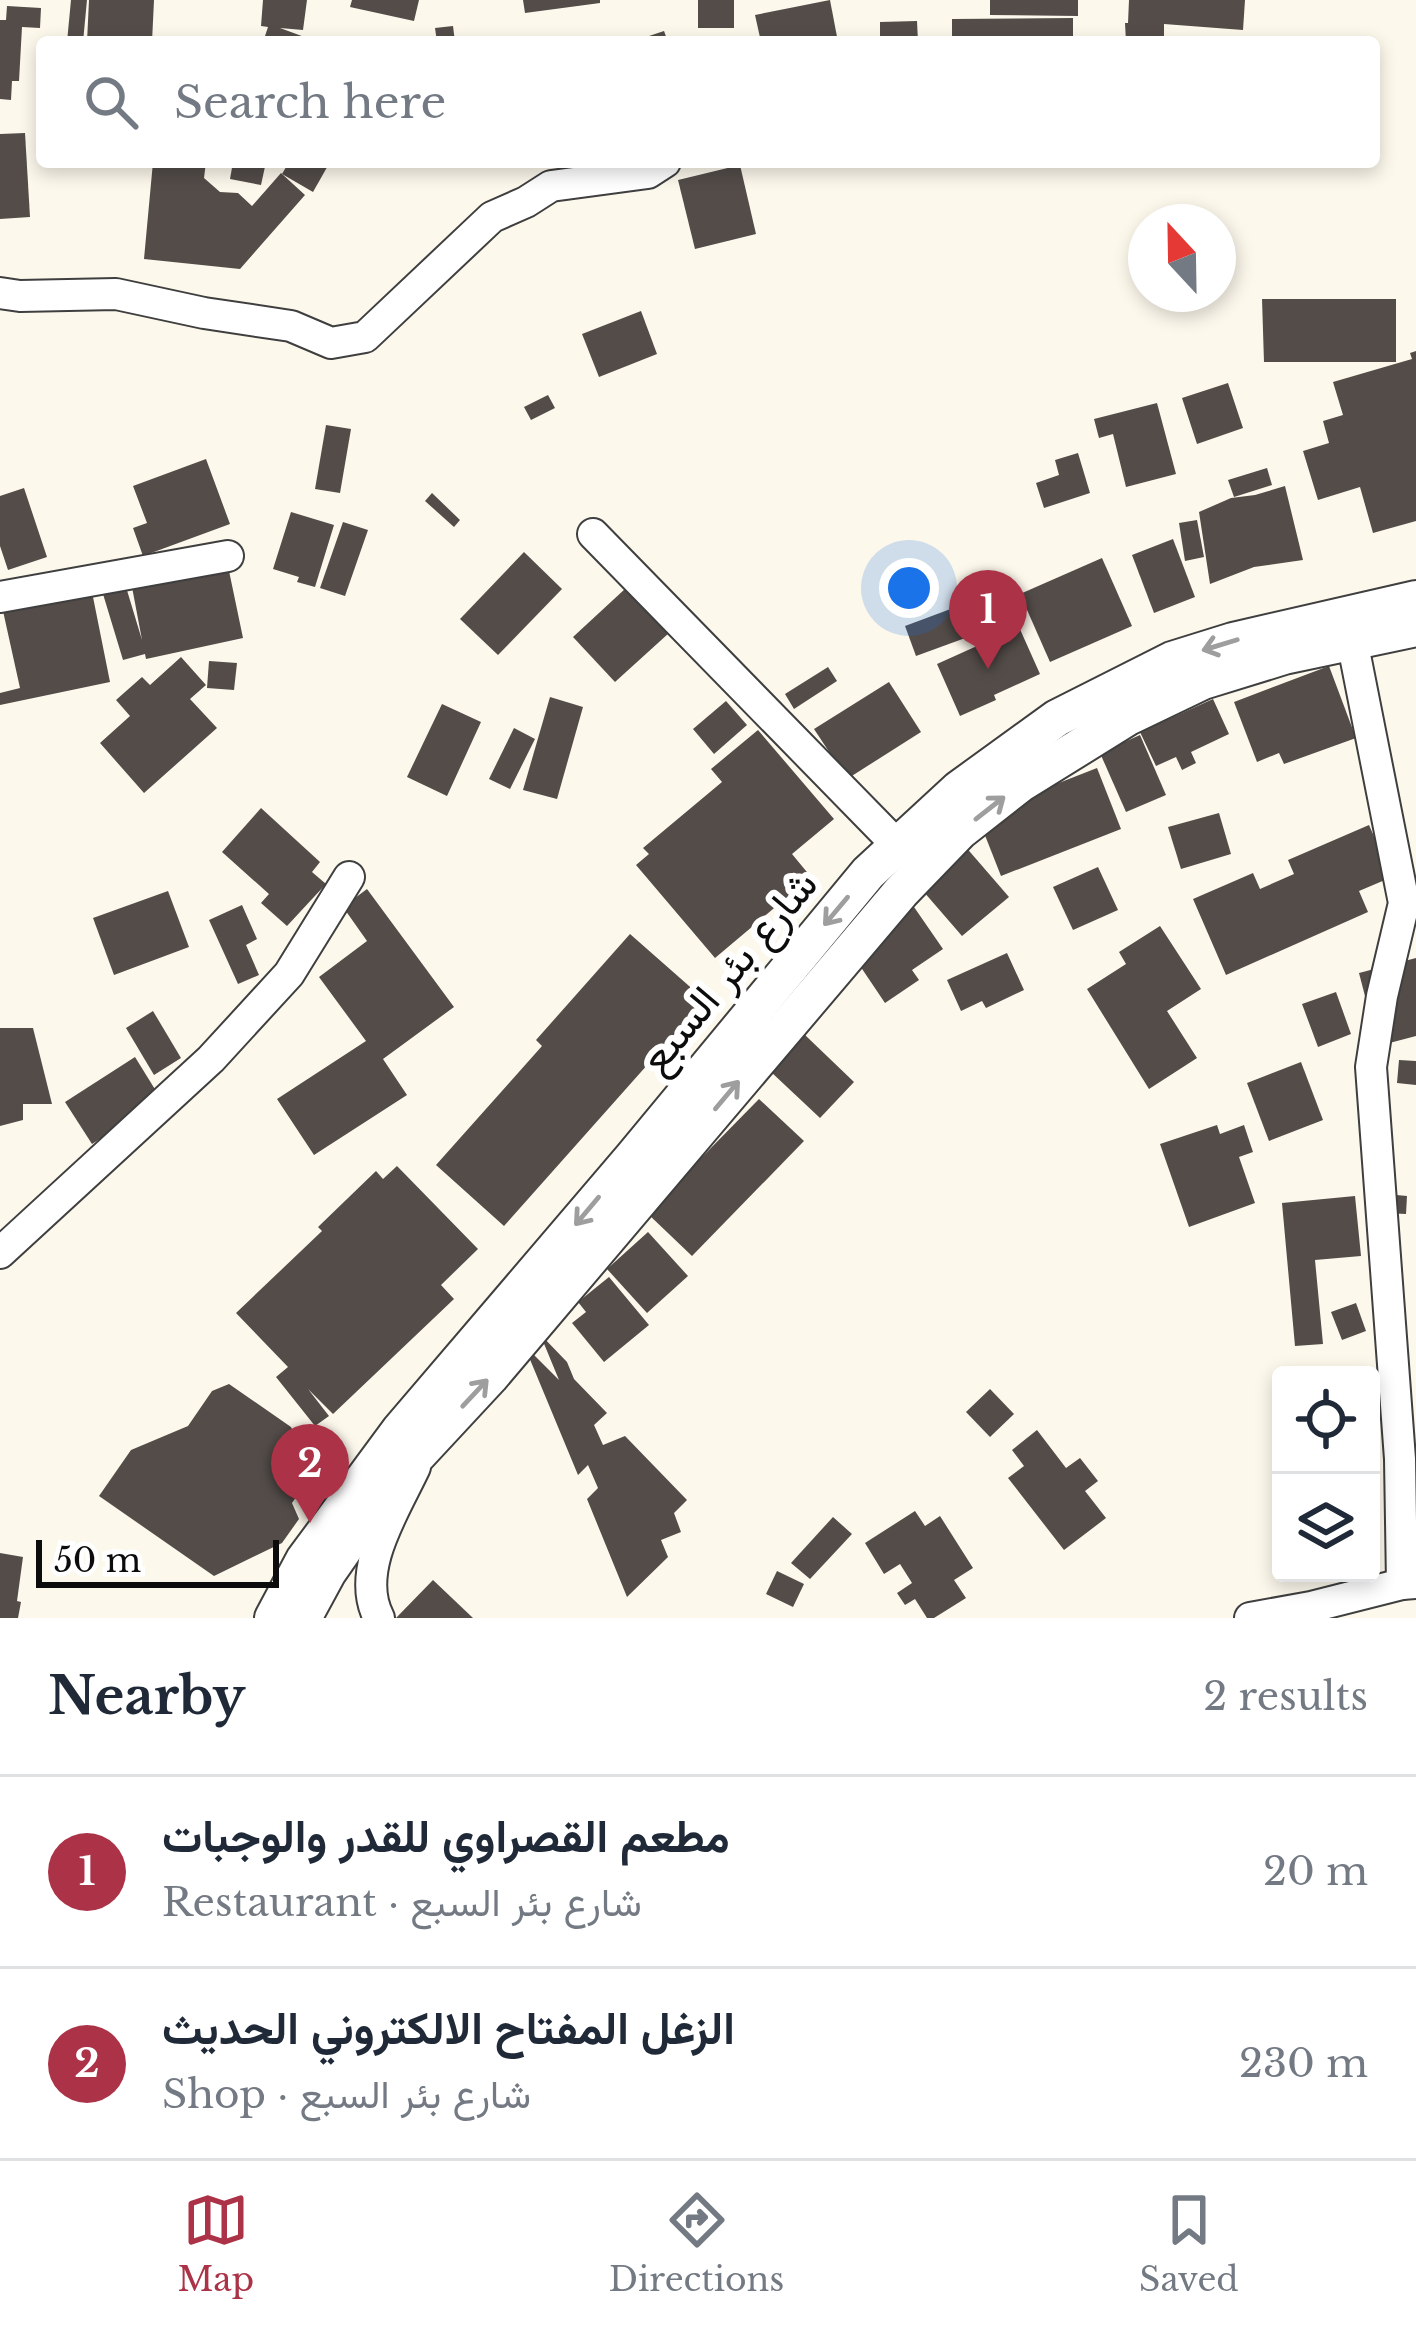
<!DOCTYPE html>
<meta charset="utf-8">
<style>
body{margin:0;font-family:"Libre Baskerville",Vazirmatn,serif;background:#f6f6f7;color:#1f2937}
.controls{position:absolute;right:36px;bottom:36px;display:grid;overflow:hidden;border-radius:12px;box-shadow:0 6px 18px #0003}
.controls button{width:108px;height:108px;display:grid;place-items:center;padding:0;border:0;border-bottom:3px solid #e0e1e3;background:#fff;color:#1f2937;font:60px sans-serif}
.compass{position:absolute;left:1128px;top:204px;width:108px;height:108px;border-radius:50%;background:#fff;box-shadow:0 6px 18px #0003;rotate:338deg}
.scale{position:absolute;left:36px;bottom:30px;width:243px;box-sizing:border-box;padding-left:12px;border:6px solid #0c0c0c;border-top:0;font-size:33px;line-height:42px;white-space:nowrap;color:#0c0c0c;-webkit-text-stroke:9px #fff;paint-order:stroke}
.you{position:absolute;left:909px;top:588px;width:42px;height:42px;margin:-30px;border:9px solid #fff;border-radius:50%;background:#1a73e8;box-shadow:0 0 0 18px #1a73e833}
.badge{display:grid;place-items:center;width:78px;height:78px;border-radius:50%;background:#ac3347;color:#fff;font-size:39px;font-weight:700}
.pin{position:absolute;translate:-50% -99px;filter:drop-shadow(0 3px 6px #0008)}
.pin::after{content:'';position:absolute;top:63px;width:42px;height:36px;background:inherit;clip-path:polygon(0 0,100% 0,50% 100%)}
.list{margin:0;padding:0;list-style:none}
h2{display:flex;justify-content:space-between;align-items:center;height:156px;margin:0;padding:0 48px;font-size:51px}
h2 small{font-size:39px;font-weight:400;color:#747a83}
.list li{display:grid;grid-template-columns:78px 1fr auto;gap:36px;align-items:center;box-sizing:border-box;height:192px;padding:0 48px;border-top:3px solid #e0e1e3}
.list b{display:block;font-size:45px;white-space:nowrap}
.list p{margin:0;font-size:39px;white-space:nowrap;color:#747a83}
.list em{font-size:39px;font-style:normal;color:#747a83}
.icon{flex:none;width:66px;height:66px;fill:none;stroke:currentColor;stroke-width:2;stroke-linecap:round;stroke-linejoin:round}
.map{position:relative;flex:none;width:1416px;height:1618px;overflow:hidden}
.search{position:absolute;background:#fff;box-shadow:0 6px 18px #0003;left:36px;right:36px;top:36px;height:132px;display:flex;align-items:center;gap:30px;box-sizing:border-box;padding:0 42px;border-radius:12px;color:#747a83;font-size:45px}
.sheet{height:540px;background:#fff}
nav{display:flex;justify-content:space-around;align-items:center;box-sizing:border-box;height:168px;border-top:3px solid #e0e1e3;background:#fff;font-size:33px;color:#747a83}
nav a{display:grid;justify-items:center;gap:6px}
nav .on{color:#ac3347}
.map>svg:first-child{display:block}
.building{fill:#534c49}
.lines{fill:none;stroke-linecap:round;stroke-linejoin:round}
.minor-casing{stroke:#3f3f3f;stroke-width:34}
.tertiary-casing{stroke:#3f3f3f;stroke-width:40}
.minor{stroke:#fff;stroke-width:30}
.tertiary{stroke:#fff;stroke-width:36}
.oneway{stroke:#9e9e9e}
.labels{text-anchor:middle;stroke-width:12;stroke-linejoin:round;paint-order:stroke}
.street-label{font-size:42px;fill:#0c0c0c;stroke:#fff}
</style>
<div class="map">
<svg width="1416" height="1618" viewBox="0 0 1416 1618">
<rect width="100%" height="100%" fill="#fdf8ec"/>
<g class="building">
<polygon points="71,0 87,0 83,42 67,42"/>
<polygon points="89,0 154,0 152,42 87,42"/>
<polygon points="263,0 307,0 303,30 280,28 318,42 263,42 268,27 261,26"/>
<polygon points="352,0 419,0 414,21 350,7"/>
<polygon points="523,0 600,0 600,3 525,13"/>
<rect x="698" y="0" width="36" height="28"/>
<polygon points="830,0 838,42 761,42 755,15"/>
<polygon points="990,0 1078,0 1078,16 990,15"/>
<polygon points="1129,0 1245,0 1243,30 1164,24 1164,42 1126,42 1125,23 1128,23"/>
<polygon points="7,6 41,8 40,28 22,27 19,81 12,81 11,100 0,99 0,20 6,20"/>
<polygon points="1073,18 1073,41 952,42 952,19"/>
<polygon points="917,21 918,42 880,42 880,22"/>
<polygon points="453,26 455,42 437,42 435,28"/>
<polygon points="664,31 668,42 634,42 634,41"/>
<polygon points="25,133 30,217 0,219 0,134"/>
<polygon points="153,162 206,162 204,178 220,192 238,193 252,206 281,173 305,195 240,269 144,259"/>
<polygon points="233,162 266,162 261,185 230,179"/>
<polygon points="289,162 330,162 313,192 282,174"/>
<polygon points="740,165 756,234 695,249 678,180"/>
<polygon points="1262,299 1396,299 1396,362 1264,362"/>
<polygon points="641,311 657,354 599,377 582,334"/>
<polygon points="1416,351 1416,521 1373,533 1360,487 1318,500 1303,451 1329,443 1323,421 1343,415 1333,382 1412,359 1410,353"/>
<polygon points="1228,383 1243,428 1197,444 1182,398"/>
<polygon points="548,395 555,408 531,420 524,407"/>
<polygon points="1157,403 1176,474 1126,487 1113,434 1099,438 1094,419"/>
<polygon points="326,425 351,429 340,493 315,489"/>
<polygon points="1078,453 1090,493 1044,508 1036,483 1059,475 1055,460"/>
<polygon points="206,459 230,524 143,556 133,528 147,523 133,486"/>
<polygon points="1267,468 1272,485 1234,497 1228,480"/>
<polygon points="1285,486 1303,560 1254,567 1210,584 1199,512 1231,498 1255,495"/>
<polygon points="24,488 47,557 8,570 0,546 0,496"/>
<polygon points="432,493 460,520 454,527 425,501"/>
<polygon points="291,512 334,525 315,587 297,582 299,577 273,569"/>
<polygon points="1197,520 1204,557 1185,561 1179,523"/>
<polygon points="343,522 368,530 345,596 320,588"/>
<polygon points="1173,539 1195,597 1154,613 1132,555"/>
<polygon points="524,552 562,589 498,655 460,619"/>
<polygon points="1102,558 1132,626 1050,662 1020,594"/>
<polygon points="228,566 243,638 146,659 145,654 123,660 103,594 126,587 142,640 132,587"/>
<polygon points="626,588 669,633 615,682 573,637"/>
<polygon points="92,592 110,682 0,705 0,693 20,688 3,611"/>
<polygon points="956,607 968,637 916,656 905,626"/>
<polygon points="991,612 1002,629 985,640 974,623"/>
<polygon points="1019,627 1040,674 994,695 996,700 960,716 937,664"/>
<polygon points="181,657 206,685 190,699 217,728 144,793 100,743 130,716 116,700 142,677 150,685"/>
<polygon points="209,661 237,663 234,690 207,688"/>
<polygon points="1329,666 1356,738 1284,764 1279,753 1257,762 1234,702"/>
<polygon points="828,667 837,681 794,709 785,694"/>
<polygon points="889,682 921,732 847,779 814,729"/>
<polygon points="550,697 583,707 557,799 523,790"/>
<polygon points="1213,699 1229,734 1191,752 1196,763 1182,770 1176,757 1156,766 1140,732"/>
<polygon points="726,701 747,725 714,754 693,729"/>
<polygon points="442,704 481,722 447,796 407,777"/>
<polygon points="514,728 535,739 510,789 489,779"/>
<polygon points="758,730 834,819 792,854 811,877 715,958 636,865 649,854 643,848 722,782 711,769"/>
<polygon points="1140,735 1166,795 1126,812 1100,753"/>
<polygon points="1097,768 1121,829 1001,876 977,815"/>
<polygon points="261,808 320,862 312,872 326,884 287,926 261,903 269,894 222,852"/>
<polygon points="1219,813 1231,854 1181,869 1168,827"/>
<polygon points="1369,825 1392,877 1359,891 1368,912 1226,975 1193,899 1253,873 1260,889 1294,874 1288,860"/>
<polygon points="964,845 1009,897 962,936 917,884"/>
<polygon points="1098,867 1118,910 1073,930 1053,887"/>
<polygon points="367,889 454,1007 383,1059 407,1095 314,1155 277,1099 366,1041 319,977 367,941 343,907"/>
<polygon points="168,891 189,947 114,975 93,918"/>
<polygon points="242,905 257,939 246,945 259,975 238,984 209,920"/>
<polygon points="914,907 943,949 912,970 919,980 885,1003 850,951"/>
<polygon points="1160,926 1201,989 1167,1011 1197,1058 1149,1089 1087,989 1126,964 1119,952"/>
<polygon points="630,934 705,1000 504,1226 436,1165 542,1046 536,1040"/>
<polygon points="1007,953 1024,990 986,1008 982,1001 961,1011 947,980"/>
<polygon points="1416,958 1416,1036 1378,1046 1359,973"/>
<polygon points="1336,992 1351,1034 1318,1047 1302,1004"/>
<polygon points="153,1011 181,1058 154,1075 126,1028"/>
<polygon points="0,1028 33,1028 52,1104 23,1104 23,1120 0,1126"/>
<polygon points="805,1035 854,1082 820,1118 770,1071"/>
<polygon points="135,1057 161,1099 92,1144 65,1102"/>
<polygon points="1399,1060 1416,1061 1416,1085 1397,1083"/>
<polygon points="1301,1062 1323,1120 1269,1141 1247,1083"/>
<polygon points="759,1099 804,1141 692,1256 647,1213"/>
<polygon points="1217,1125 1220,1134 1244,1125 1253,1152 1239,1157 1255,1203 1189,1227 1160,1144"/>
<polygon points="397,1166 478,1249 441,1285 454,1299 333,1414 308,1389 329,1416 315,1426 276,1377 288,1367 236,1313 322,1231 318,1227 376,1171 383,1179"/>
<polygon points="1386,1194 1407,1196 1406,1214 1385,1213"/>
<polygon points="1355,1196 1361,1256 1315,1260 1323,1344 1295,1346 1282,1203"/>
<polygon points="648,1232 688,1276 647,1313 607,1269"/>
<polygon points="609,1277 649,1325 604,1362 572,1323 586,1312 578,1302"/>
<polygon points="1356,1303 1366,1331 1342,1340 1331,1312"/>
<polygon points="540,1334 567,1362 574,1379 607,1413 594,1425 603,1445 625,1436 687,1500 674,1513 681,1532 661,1540 668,1557 627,1597 587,1499 598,1488 588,1465 578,1475 524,1345 559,1380"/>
<polygon points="229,1384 291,1427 303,1453 290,1471 306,1482 292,1503 299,1519 282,1543 214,1576 99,1496 131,1450 188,1426 212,1391"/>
<polygon points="990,1389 1014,1414 990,1437 966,1412"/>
<polygon points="1037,1430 1066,1468 1080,1458 1098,1481 1085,1491 1106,1518 1064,1550 1008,1478 1024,1466 1012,1450"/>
<polygon points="915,1511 925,1526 940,1516 973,1568 954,1580 966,1598 934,1618 927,1618 915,1599 905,1605 897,1593 912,1583 900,1564 884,1574 865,1543"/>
<polygon points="833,1517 852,1534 810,1579 791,1563"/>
<polygon points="0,1553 23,1557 17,1601 21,1602 18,1618 0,1618"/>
<polygon points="777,1571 804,1584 793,1607 766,1594"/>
<polygon points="433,1580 473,1618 396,1618"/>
</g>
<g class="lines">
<g class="minor-casing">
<g id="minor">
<polyline points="0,293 20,296 116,294 204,313 291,326 331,343 365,337 492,217 526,202 551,186 648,173 665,162"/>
<polyline points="593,534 897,845"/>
<polyline points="0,597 228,556"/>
<polyline points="1352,640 1404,903 1382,996 1371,1067 1400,1459 1402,1584 1416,1583"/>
<polyline points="0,1253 211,1059 289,974 349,877"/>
<path d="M379 1618C354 1571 395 1510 415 1467"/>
<polyline points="1250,1618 1311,1607 1402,1584"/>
</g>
</g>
<g class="tertiary-casing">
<g id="tertiary">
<polyline points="273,1618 304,1560 400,1430 633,1157 868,873 959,789 1057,718 1172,660 1233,641 1416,599"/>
<polyline points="303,1618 328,1572 385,1490 490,1377 901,892 960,831 1020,784 1128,717 1203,681 1284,656 1416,628"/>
</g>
</g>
<use href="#minor" class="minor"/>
<use href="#tertiary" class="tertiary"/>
</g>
<defs><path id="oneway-shaft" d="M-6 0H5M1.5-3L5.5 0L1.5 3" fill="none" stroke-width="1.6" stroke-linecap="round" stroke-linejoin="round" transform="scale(3)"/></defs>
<g class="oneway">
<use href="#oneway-shaft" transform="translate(1220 645) rotate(163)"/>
<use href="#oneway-shaft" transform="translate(990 808) rotate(-38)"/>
<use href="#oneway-shaft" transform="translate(836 911) rotate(130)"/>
<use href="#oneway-shaft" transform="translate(727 1095) rotate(-50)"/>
<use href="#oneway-shaft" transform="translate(587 1211) rotate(130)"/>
<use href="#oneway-shaft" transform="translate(475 1393) rotate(-47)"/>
</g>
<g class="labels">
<g class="street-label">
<text transform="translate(728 971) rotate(-50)" y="15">شارع بئر السبع</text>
</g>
</g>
</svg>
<div class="controls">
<button><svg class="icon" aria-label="locate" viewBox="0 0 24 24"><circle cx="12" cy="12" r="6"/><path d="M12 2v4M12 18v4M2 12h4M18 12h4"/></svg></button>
<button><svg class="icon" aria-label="layers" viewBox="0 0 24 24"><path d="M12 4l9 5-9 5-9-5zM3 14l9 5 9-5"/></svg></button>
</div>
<svg class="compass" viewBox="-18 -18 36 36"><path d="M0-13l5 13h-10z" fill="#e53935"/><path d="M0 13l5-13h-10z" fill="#747a83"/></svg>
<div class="scale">50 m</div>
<div class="you"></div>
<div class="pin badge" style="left:988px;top:669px">1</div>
<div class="pin badge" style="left:310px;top:1523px">2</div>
<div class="search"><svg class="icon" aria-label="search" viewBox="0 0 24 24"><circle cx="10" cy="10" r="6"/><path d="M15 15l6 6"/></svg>Search here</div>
</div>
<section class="sheet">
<h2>Nearby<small>2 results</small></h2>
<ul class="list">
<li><span class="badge">1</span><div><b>مطعم القصراوي للقدر والوجبات</b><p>Restaurant · شارع بئر السبع</p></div><em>20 m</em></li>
<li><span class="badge">2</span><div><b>الزغل المفتاح الالكتروني الحديث</b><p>Shop · شارع بئر السبع</p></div><em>230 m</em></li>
</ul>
</section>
<nav>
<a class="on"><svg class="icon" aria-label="map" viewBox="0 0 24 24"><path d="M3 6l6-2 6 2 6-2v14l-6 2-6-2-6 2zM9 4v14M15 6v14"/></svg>Map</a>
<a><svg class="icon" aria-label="directions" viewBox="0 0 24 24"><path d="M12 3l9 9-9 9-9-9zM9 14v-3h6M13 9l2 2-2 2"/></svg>Directions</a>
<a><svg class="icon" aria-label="saved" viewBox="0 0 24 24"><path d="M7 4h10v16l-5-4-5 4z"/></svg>Saved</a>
</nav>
